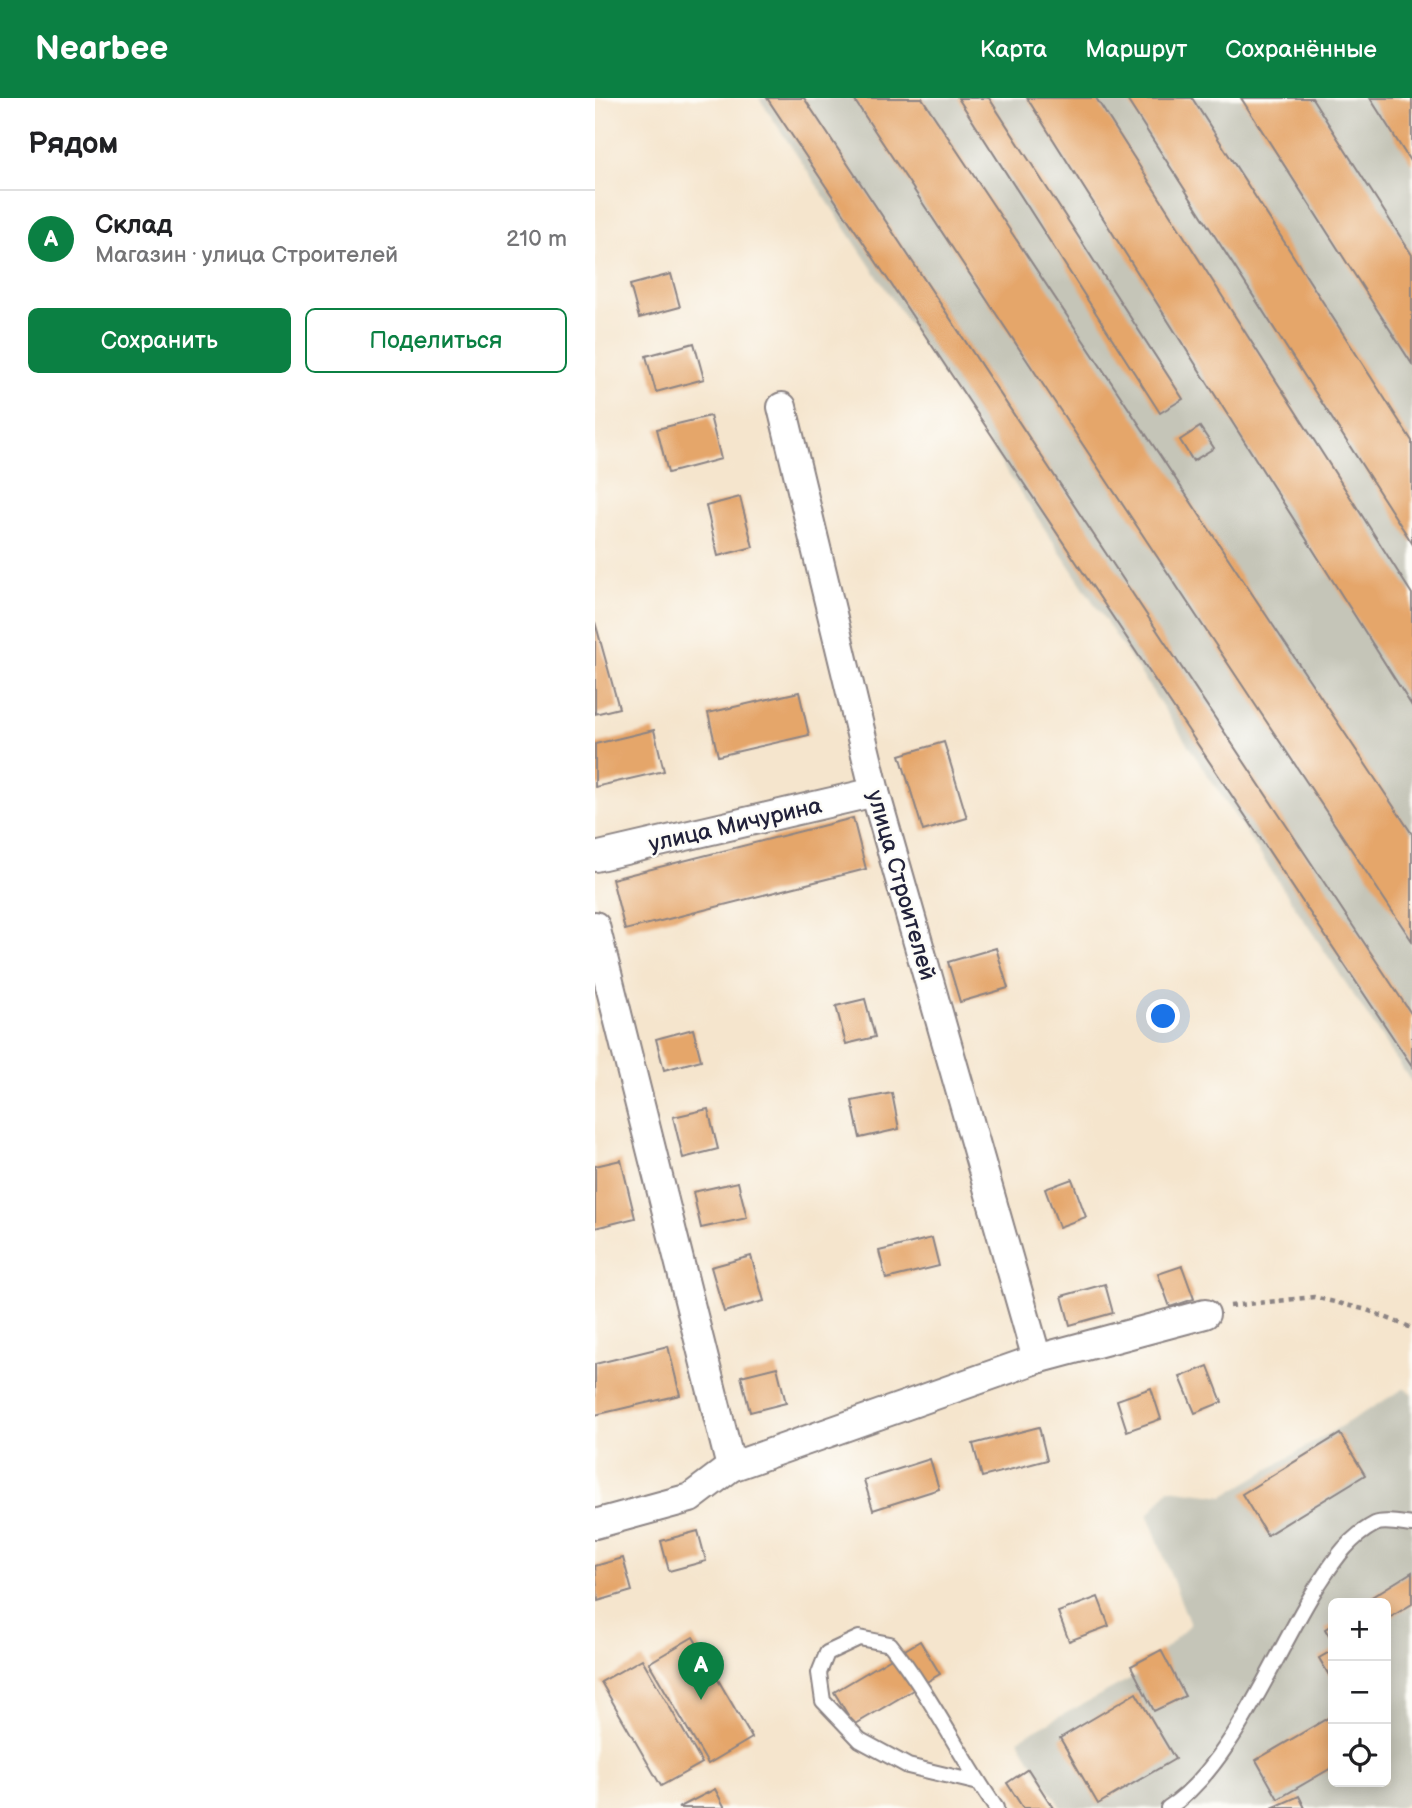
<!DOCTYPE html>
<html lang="ru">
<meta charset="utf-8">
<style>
body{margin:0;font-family:"Balsamiq Sans",sans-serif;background:#f6f6f6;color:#202124}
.controls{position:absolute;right:21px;bottom:21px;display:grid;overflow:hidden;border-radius:10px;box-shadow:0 4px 18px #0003}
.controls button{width:63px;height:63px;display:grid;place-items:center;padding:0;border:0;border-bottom:2px solid #e0e0e0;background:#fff;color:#202124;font:35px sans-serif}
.you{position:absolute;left:569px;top:919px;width:24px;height:24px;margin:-18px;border:5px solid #fff;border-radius:50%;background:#1a73e8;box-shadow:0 0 0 10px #1a73e833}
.badge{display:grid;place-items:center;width:46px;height:46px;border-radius:50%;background:#0b8043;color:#fff;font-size:23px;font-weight:700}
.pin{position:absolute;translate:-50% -58px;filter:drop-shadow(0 2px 4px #0008)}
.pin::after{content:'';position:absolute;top:37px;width:24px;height:21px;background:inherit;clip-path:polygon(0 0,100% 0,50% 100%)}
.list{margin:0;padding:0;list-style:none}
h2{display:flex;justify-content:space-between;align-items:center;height:91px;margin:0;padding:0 28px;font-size:30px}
h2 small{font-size:23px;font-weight:400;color:#757577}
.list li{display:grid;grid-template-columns:46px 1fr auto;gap:21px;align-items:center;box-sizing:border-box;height:98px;padding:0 28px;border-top:2px solid #e0e0e0}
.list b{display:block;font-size:26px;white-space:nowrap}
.list p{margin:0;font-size:23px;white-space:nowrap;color:#757577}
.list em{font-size:23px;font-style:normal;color:#757577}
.actions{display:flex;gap:14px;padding:21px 28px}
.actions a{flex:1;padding:16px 0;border:2px solid #0b8043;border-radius:10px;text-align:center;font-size:24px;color:#0b8043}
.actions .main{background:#0b8043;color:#fff}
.icon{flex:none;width:38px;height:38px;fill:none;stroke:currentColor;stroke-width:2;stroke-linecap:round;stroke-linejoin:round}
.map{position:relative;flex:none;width:817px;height:1710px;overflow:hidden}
header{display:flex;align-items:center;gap:42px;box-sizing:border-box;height:98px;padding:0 35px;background:#0b8043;color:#fff}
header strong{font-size:33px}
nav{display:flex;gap:38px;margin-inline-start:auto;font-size:24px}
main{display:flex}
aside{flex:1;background:#fff}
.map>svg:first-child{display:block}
.industrial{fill:#c5c5b8;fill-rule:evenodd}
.building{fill:#e5a66a}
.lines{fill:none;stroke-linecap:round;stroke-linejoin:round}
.service-casing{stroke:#8c8484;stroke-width:18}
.minor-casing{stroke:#8c8484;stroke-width:32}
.path{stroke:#8c8484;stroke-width:4.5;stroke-dasharray:5 5;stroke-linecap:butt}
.service{stroke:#fff;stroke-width:14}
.minor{stroke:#fff;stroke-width:28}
.labels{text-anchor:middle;stroke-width:5;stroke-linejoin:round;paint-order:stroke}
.street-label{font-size:23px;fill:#22223b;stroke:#fdfcf7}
</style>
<header>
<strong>Nearbee</strong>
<nav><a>Карта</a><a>Маршрут</a><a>Сохранённые</a></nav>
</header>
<main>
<aside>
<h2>Рядом<small></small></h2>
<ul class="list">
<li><span class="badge">A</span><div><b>Склад</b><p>Магазин · улица Строителей</p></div><em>210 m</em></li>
</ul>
<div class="actions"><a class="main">Сохранить</a><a>Поделиться</a></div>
</aside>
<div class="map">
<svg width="817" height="1710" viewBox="0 0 817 1710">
<rect width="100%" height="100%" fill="#fdfcf7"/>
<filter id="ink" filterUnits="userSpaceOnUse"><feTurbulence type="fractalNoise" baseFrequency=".0143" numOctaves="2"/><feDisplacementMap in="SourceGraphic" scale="14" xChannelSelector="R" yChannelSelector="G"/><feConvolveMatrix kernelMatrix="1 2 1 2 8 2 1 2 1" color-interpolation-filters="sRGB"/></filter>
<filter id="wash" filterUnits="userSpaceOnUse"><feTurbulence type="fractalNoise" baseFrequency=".00686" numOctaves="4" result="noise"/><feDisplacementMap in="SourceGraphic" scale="28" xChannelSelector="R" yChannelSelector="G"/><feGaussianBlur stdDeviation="1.57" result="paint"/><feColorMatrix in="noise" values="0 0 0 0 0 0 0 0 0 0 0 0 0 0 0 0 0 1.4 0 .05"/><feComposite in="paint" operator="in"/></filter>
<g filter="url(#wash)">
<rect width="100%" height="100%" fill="#f5e5cd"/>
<g class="industrial">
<polygon points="164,0 817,0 817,985"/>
<path d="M810 1290 817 1296V1703L804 1710H466L423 1641 540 1578 595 1527 553 1417 574 1391 629 1398ZM738 1505H791V1684H738Z"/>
</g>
<g id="blocks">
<g class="building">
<polygon points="172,0 209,0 817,917 817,968"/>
<polygon points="258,0 327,0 817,736 817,843"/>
<polygon points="363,0 394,0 588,301 565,315"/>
<polygon points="432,0 501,0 817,496 817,608"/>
<polygon points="531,0 597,0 817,343 817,445"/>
<polygon points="646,0 717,0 817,157 817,266"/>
<polygon points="775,0 817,0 817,66"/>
<polygon points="76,176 85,209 44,220 35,187"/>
<polygon points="99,245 109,281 61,294 51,258"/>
<polygon points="115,318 126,361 73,375 62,331"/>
<polygon points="605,329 619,350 598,363 585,342"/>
<polygon points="145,399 158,449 123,458 111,408"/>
<polygon points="0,524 24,610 0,616"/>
<polygon points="204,594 214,637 123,658 113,615"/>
<polygon points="59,632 69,673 0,689 0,646"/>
<polygon points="349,644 372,720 328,733 305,657"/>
<polygon points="258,720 271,771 30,832 17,781"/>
<polygon points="401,850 413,890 365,904 353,864"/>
<polygon points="270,901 280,939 251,946 241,908"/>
<polygon points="98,931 106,962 69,972 61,941"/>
<polygon points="297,995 304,1031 265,1040 257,1003"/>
<polygon points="113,1011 123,1051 88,1060 78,1019"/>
<polygon points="26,1062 40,1120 0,1130 0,1068"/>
<polygon points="477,1081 491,1119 464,1129 450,1091"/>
<polygon points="143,1084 152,1120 106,1130 98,1094"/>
<polygon points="337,1140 344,1168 291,1181 284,1153"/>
<polygon points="156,1158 169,1203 129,1214 116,1169"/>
<polygon points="587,1168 599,1201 575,1209 563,1176"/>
<polygon points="510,1186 518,1215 475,1227 467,1198"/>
<polygon points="73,1248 85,1297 0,1317 0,1266"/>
<polygon points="613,1268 627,1304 600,1315 585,1279"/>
<polygon points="182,1269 191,1305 155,1314 146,1278"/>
<polygon points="556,1290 566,1321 532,1333 522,1302"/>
<polygon points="444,1329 452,1362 387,1379 378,1346"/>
<polygon points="745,1336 770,1377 672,1437 647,1396"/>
<polygon points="335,1361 344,1391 278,1412 269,1382"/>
<polygon points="103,1433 111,1463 74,1473 66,1443"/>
<polygon points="28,1460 37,1493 3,1503 0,1468"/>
<polygon points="817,1474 817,1506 791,1522 791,1505 767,1505"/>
<polygon points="503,1499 514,1528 474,1543 463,1514"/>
<polygon points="738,1526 738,1545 730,1531"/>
<polygon points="98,1539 157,1640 113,1666 54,1565"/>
<polygon points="325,1543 345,1576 259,1627 239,1594"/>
<polygon points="566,1552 590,1598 559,1613 536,1568"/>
<polygon points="738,1552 738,1584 724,1560"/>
<polygon points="47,1561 107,1665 66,1688 6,1584"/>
<polygon points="541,1595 580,1661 503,1706 465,1640"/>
<polygon points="738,1617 738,1669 683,1701 661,1662"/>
<polygon points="433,1671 458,1710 428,1710 412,1685"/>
<polygon points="120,1691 130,1710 83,1710"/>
<polygon points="704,1698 710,1710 677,1710"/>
</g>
</g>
</g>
<g filter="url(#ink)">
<use href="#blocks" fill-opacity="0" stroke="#8c8484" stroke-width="2"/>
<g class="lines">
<g class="service-casing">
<g id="service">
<path d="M384 1685 313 1668 265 1642 228 1603 224 1575 232 1555 264 1540 295 1546C336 1597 364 1657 401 1710"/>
<path d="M573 1710C637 1669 681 1552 723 1487 739 1463 753 1440 780 1426 789 1422 807 1426 817 1427"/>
</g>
</g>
<g class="minor-casing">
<g id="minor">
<polyline points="187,309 280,694 442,1261 610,1216"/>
<polyline points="0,759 280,694"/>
<polyline points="0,828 136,1369"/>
<polyline points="0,1426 95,1400 136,1369 442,1261"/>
</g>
</g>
<polyline class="path" points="635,1208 719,1199 772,1212 817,1230"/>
<use href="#service" class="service"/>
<use href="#minor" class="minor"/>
</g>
</g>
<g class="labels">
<g class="street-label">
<text transform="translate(140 726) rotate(-13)" y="8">улица Мичурина</text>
<text transform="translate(307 787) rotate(74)" y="8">улица Строителей</text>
</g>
</g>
</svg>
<div class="controls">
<button>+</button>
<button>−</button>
<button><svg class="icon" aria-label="locate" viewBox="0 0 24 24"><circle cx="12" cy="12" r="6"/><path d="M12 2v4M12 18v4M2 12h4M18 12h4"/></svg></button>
</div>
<div class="you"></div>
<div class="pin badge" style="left:106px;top:1602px">A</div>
</div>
</main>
